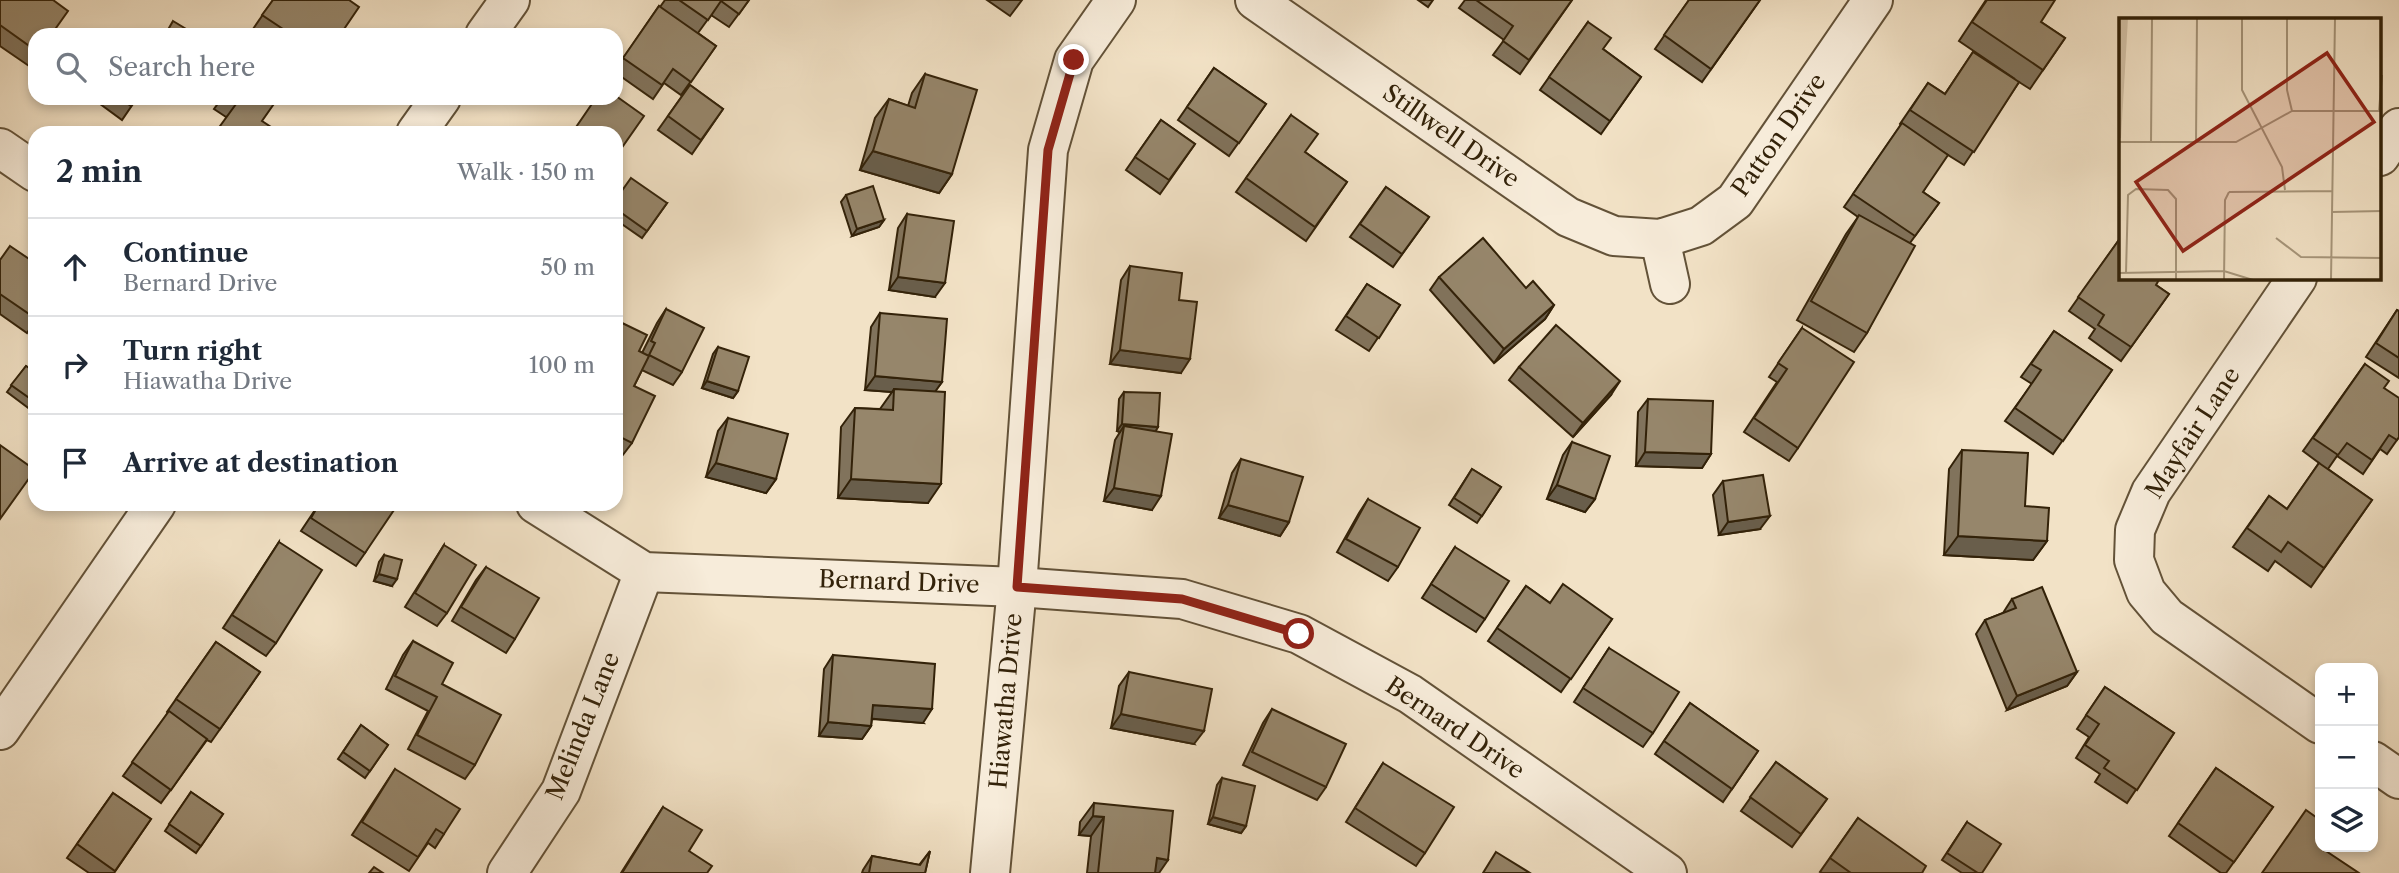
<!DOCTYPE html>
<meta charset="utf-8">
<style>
body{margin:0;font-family:"Libre Caslon Text",serif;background:#f2f2f3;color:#1f2937}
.controls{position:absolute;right:21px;bottom:21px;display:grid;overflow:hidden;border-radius:14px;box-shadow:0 4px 10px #0003}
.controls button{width:63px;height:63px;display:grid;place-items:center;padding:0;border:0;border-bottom:2px solid #e0e1e3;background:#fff;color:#1f2937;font:35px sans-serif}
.stop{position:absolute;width:21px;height:21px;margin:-16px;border:5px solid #8f2418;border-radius:50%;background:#fff}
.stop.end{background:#8f2418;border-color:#fff;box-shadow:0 2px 7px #0008}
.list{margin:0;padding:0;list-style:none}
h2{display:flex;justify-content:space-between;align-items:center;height:91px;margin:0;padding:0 28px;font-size:30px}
h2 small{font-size:23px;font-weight:400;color:#747a83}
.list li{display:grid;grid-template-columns:46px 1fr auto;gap:21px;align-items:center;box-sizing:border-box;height:98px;padding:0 28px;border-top:2px solid #e0e1e3}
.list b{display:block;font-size:26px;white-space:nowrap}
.list p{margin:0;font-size:23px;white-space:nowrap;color:#747a83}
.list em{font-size:23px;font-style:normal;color:#747a83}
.icon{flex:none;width:38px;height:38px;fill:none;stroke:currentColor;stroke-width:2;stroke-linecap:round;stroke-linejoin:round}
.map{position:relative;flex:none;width:2399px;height:873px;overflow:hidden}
.search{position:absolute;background:#fff;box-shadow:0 4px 10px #0003;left:28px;top:28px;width:595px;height:77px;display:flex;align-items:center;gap:18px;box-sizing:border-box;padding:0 24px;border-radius:21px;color:#747a83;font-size:26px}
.panel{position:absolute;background:#fff;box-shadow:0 4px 10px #0003;left:28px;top:126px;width:595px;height:385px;border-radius:21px}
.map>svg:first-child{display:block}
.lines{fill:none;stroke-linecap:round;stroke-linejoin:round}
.minor-casing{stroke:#635238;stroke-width:42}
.tertiary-casing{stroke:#635238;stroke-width:42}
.minor{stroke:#f7ecda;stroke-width:38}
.tertiary{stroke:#f7ecda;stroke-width:38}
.wall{fill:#81735c;stroke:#332209;stroke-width:2}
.shaded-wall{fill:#695e4b;stroke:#332209;stroke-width:2}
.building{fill:#96866b;stroke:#332209;stroke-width:2}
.route{stroke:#8f2418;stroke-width:9}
.labels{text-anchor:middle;stroke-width:5;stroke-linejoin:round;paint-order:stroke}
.street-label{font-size:24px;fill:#332209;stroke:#f7ecda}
.inset-road{fill:none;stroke:#a6957a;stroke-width:2}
.view{fill:#8f2418;fill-opacity:0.15;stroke:#8f2418;stroke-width:3.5}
.inset-edge{fill:none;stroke:#332209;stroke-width:3.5}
</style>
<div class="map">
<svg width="2399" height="873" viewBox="0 0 2399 873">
<rect width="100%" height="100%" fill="#f2e2c6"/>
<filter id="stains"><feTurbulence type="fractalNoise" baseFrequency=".00286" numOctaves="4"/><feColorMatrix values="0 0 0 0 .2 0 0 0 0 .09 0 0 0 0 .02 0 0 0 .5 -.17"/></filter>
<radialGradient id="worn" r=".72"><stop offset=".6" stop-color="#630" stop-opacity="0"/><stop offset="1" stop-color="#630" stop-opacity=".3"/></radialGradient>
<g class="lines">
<g class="minor-casing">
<g id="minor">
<polyline points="1255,0 1568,217 1614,236 1660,239 1701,226 1735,201 1873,0"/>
<polyline points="485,35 510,0"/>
<polyline points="416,133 441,98"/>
<polyline points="2380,156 2399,128"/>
<polyline points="1660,239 1670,284"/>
<polyline points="2297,278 2151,492 2135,530 2134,560 2146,592 2167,617 2320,724"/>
<polyline points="0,730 156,504"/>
<polyline points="2373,761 2399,779"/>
<polyline points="507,873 561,791 644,572"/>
<polyline points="990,873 1017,587 1048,150 1074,60 1116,0"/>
</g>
</g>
<g class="tertiary-casing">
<g id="tertiary">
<polyline points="0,148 35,172"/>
<polyline points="536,504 644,572 1017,587 1182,599 1299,634 1410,694 1667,873"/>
</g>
</g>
<use href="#minor" class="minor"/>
<use href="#tertiary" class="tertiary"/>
</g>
<g class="wall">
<polygon points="0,0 35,35 35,58 29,66 0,46"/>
<polygon points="273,0 340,35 262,35 253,29"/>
<polygon points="665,0 749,0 729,27 711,15 698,33 716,46 681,95 664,83 653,99 616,73 616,69 659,6 660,7"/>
<polygon points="987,0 1022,0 1010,16"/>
<polygon points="1418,0 1433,0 1428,7"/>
<polygon points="1465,0 1572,0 1520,74 1493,55 1504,40 1459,8"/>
<polygon points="1689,0 1760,0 1702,82 1655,49"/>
<polygon points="1986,0 2041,22 2065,38 2030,89 2019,82 1964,165 1943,152 1923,192 1939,203 1910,243 1867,333 1854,352 1797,320 1846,234 1858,217 1844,207 1901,125 1900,124 1928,83 1945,94 1973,52 2015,79 1959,41"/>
<polygon points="1588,22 1603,49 1641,77 1601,134 1540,90"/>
<polygon points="1214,68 1266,104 1229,156 1178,120"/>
<polygon points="925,74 952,174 939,193 860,170 875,118 889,99 908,106 912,93"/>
<polygon points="690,85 723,109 692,154 658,130"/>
<polygon points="92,98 137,98 122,120"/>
<polygon points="222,98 278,98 226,117 214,109"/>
<polygon points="1291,115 1305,152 1347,182 1306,241 1236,192"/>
<polygon points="1161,120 1195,144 1160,194 1126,170"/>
<polygon points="1386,187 1429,217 1393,267 1350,237"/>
<polygon points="846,195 884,220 879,227 852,236 841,202"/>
<polygon points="616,199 667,203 642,238 616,220"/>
<polygon points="907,214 935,297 889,290 898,228"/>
<polygon points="2121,237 2156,285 2169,294 2121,361 2089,338 2095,329 2069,311"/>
<polygon points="0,260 35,263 35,321 27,333 0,314"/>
<polygon points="1130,266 1179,300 1181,373 1110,364 1121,280"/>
<polygon points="1439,277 1526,288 1554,305 1545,319 1494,363 1430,290"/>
<polygon points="1367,284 1400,305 1369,351 1336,330"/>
<polygon points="666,309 682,372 673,385 642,370 634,386 632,443 622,456 616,453 616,323 639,351 642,353 657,323"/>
<polygon points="2397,310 2399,311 2399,378 2366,357"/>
<polygon points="880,313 942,382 935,391 928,503 838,498 841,427 855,408 880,409 892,392 865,390 871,327"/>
<polygon points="1802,328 1798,448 1789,461 1744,432 1777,382 1769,377"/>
<polygon points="2054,331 2112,370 2053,454 2005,421 2032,384 2021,377"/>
<polygon points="718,347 738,391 733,398 702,388 713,354"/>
<polygon points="2365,364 2384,388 2399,437 2387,454 2380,449 2363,474 2337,456 2328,469 2372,500 2311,587 2275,561 2268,571 2233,547 2269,496 2287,509 2319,463 2303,451"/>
<polygon points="26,366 35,372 35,413 7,392"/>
<polygon points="1519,367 1611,395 1573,437 1509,380"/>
<polygon points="1124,392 1155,431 1152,510 1104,501 1115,440 1120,432 1117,431 1119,399"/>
<polygon points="1648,399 1711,454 1702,468 1636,466 1638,412"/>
<polygon points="728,418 776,479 766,493 706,477 718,431"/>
<polygon points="1572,442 1595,499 1585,512 1547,499 1563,455"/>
<polygon points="1962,450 2025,506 2047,541 2033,560 1944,555 1949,469"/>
<polygon points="1241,459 1289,522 1280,536 1219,518 1232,473"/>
<polygon points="1472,469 1501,487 1477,523 1449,505"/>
<polygon points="1723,481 1760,529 1719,535 1713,495"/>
<polygon points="1368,499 1398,567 1388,581 1337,552 1359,513"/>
<polygon points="319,504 392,504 365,553 356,566 301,531"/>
<polygon points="279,542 276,643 266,656 223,628"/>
<polygon points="444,545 447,613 437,626 405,607"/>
<polygon points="1455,547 1485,619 1476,632 1422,598"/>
<polygon points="384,555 392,586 374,581 379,562"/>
<polygon points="486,567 515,639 506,653 452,621 476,580"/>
<polygon points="1526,586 1550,603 1612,619 1561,692 1488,641"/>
<polygon points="2012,599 2077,672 2067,686 2007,710 1976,634 1985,620 2003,613"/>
<polygon points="413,641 475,765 465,779 408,749 428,711 386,689 403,655"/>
<polygon points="216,642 260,672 211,742 207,740 161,803 123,776 168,713 167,712"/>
<polygon points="1609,648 1653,733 1643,747 1574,702"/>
<polygon points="833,655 923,723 872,719 871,726 862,739 819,736 824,669"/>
<polygon points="1129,672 1194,744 1111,728 1119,686"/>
<polygon points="2105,687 2174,733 2127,803 2095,782 2100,774 2076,758 2089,737 2077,729"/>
<polygon points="1690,703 1758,751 1723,802 1655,754"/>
<polygon points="1272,709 1326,787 1317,800 1243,765 1263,723"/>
<polygon points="361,725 388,745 365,778 338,759"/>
<polygon points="1776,762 1827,799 1792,847 1741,811"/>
<polygon points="1383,763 1425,853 1416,866 1346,822"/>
<polygon points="2216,768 2273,807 2226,873 2221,873 2169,836"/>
<polygon points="395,769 444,834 435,848 428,843 409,871 352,835"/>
<polygon points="1222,778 1246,826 1241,833 1208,824 1217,785"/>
<polygon points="191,792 223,814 196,853 165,831"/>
<polygon points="113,793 151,819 114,873 89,873 67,858"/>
<polygon points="1094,803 1159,873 1087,873 1091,836 1079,835 1080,822"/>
<polygon points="663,807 689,851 707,873 621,873"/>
<polygon points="1858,818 1922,873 1822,873 1820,872"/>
<polygon points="1967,822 1982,873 1962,873 1942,860"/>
<polygon points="930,851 925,873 862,873 863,870 872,856 919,865"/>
</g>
<g class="shaded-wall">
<polygon points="873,151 952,174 939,193 860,170"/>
<polygon points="884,220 879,227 852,236 857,229"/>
<polygon points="898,277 945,283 935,297 889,290"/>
<polygon points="1554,305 1545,319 1494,363 1504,349"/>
<polygon points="1120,350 1190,359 1181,373 1110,364"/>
<polygon points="875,376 942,382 932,396 894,389 892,392 865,390"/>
<polygon points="707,381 738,391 733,398 702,388"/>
<polygon points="1620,381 1611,395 1573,437 1583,423"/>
<polygon points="1122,424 1158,427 1154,434 1124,426 1120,432 1117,431"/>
<polygon points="1645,452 1711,454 1702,468 1636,466"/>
<polygon points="716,463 776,479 766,493 706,477"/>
<polygon points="851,479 941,484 928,503 838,498"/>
<polygon points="1557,485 1595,499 1585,512 1547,499"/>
<polygon points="1114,488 1161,496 1152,510 1104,501"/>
<polygon points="1228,505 1289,522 1280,536 1219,518"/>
<polygon points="1770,516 1760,529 1719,535 1728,522"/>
<polygon points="1958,536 2047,541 2033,560 1944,555"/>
<polygon points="379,574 397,579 392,586 374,581"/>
<polygon points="2077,672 2067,686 2007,710 2017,696"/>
<polygon points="873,705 932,709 923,723 864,718"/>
<polygon points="1121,714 1204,731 1194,744 1111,728"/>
<polygon points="828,722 871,726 862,739 819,736"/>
<polygon points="1093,816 1104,817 1091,836 1079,835"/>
<polygon points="1213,817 1246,826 1241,833 1208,824"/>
<polygon points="1157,858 1168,860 1159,873 1146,873"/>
</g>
<g class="building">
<polygon points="0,0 53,0 68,11 51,35 35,35 35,50 0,25"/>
<polygon points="273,0 349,0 359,7 340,35 292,35 262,15"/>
<polygon points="679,0 749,0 739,14 721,1 708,20"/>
<polygon points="1476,0 1572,0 1529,60 1503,41 1513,26"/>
<polygon points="1689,0 1760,0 1711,69 1664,35"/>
<polygon points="1987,0 2055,0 2041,22 2065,38 2043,70 1972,22"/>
<polygon points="659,6 716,46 691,82 673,69 662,85 623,58"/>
<polygon points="173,21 196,35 165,35"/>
<polygon points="1588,22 1611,38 1603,49 1641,77 1610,121 1549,77"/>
<polygon points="1973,52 2019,82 1974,152 1910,110 1928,83 1945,94"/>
<polygon points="1214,68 1266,104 1239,143 1187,107"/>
<polygon points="925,74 977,90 952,174 873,151 889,99 915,108"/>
<polygon points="690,85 723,109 701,140 668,116"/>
<polygon points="616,96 644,116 616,156 616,133 572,133 596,98 616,98"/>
<polygon points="120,98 137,98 131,106"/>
<polygon points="227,98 278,98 262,121 277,131 275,133 215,133 236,104"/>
<polygon points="1291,115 1318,134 1305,152 1347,182 1315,227 1246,178"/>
<polygon points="1161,120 1195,144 1169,180 1135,157"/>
<polygon points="1902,123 1948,155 1923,192 1939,203 1915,236 1853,194"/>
<polygon points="631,178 667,203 647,231 616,209 616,199"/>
<polygon points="873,186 884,220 857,229 846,195"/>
<polygon points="1386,187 1429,217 1402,254 1360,224"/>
<polygon points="907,214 954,221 945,283 898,277"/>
<polygon points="1859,215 1915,246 1867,333 1811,301"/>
<polygon points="2121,237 2121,278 2160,278 2156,285 2169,294 2131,347 2098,325 2104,315 2078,297"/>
<polygon points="1483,238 1526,288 1533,281 1554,305 1504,349 1439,277"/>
<polygon points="10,246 35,263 35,318 0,294 0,260"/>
<polygon points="1130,266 1182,273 1179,300 1197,302 1190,359 1120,350"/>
<polygon points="1367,284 1400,305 1379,338 1346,316"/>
<polygon points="666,309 704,328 682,372 649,355 655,343 651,341"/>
<polygon points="2397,310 2399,311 2399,358 2376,343"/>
<polygon points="880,313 947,319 942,382 875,376"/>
<polygon points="618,321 647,335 639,351 649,356 634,386 655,396 632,443 616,435 616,324"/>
<polygon points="1556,325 1620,381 1583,423 1519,367"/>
<polygon points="1802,328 1854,362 1798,448 1754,418 1787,369 1778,363"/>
<polygon points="2054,331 2112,370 2063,441 2015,408 2041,370 2031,364"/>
<polygon points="718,347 749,357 738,391 707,381"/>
<polygon points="2365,364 2389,381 2384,388 2399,398 2399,437 2397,440 2389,435 2372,460 2347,443 2338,455 2313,438"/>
<polygon points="26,366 35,372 35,402 11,385"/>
<polygon points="894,389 945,392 941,484 851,479 855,408 893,410"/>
<polygon points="1124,392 1160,393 1158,427 1122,424"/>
<polygon points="1648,399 1713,401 1711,454 1645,452"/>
<polygon points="728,418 788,434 776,479 716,463"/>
<polygon points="1124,426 1172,434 1161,496 1114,488"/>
<polygon points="1572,442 1610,456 1595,499 1557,485"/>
<polygon points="0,445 35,470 0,519"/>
<polygon points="1962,450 2028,453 2025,506 2049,508 2047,541 1958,536"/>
<polygon points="1241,459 1303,477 1289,522 1228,505"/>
<polygon points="2319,463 2372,500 2324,568 2288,542 2281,552 2247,528 2269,496 2287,509"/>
<polygon points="1472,469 1501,487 1482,516 1454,498"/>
<polygon points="1763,475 1770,516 1728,522 1723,481"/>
<polygon points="1368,499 1420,528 1398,567 1346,539"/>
<polygon points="319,504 392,504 396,507 365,553 311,518"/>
<polygon points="279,542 322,570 276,643 232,615"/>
<polygon points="444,545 476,565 447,613 415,593"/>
<polygon points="1455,547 1509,581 1485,619 1431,584"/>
<polygon points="384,555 402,560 397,579 379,574"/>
<polygon points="486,567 539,598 515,639 461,607"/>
<polygon points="1563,584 1612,619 1571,679 1497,628 1526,586 1550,603"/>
<polygon points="2042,587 2077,672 2017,696 1985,620 2016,608 2012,599"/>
<polygon points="413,641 453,663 442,684 501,715 475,765 417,735 437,697 395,676"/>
<polygon points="216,642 260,672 220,729 176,699"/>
<polygon points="1609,648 1679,692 1653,733 1583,688"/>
<polygon points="833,655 935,664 932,709 873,705 871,726 828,722"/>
<polygon points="1129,672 1212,689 1204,731 1121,714"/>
<polygon points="2105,687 2174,733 2137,790 2104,768 2109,761 2085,745 2099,724 2086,715"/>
<polygon points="1690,703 1758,751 1732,789 1664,741"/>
<polygon points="1272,709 1346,744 1326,787 1252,752"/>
<polygon points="169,711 207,739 171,790 132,762"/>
<polygon points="361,725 388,745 370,771 343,752"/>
<polygon points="1776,762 1827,799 1801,834 1750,797"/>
<polygon points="1383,763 1454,807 1425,853 1355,808"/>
<polygon points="2216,768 2273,807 2234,862 2178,823"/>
<polygon points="395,769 460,809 444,834 436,829 418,857 362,822"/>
<polygon points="1222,778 1255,786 1246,826 1213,817"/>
<polygon points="191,792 223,814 201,846 169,824"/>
<polygon points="113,793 151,819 115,871 77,844"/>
<polygon points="1094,803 1173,811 1168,860 1157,858 1155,873 1098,873 1104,817 1093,816"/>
<polygon points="663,807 702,830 689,851 712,866 707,873 622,873"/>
<polygon points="2306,810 2320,820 2320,847 2359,873 2262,873"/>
<polygon points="1858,818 1926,866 1922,873 1851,873 1830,858"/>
<polygon points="1967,822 2001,844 1982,873 1978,873 1947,853"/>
<polygon points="930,851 925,873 869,873 872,856 920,865"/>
<polygon points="1496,852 1530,873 1483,873"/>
<polygon points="374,867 383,873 369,873"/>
</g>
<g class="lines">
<polyline class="route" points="1074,60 1048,150 1017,587 1182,599 1299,634"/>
</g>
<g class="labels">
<g class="street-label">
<text transform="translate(1779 135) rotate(-55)" y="8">Patton Drive</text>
<text transform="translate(1451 136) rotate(35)" y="8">Stillwell Drive</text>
<text transform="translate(2193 433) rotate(-57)" y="8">Mayfair Lane</text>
<text transform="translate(899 582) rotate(2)" y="8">Bernard Drive</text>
<text transform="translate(1006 701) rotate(-85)" y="8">Hiawatha Drive</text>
<text transform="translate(583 726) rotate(-68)" y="8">Melinda Lane</text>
<text transform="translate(1455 728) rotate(34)" y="8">Bernard Drive</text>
</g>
</g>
<g transform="translate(2119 18)">
<rect width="262" height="262" fill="#f2e2c6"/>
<path d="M0 0H9L2 120H0Z" fill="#d2c1a6"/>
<path class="inset-road" d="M123 0V72L163 149 166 172M168 0V72L173 93M260 93 263 57M0 124H117L173 93H263M77 124 78 0M32 125 33 0M110 174 213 173M213 194 263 193M157 220 182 239 263 240M0 255 105 253 134 262M7 255 9 177 17 171 49 172 57 181V262M105 262 106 182 110 174M212 262 216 0"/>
<path class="view" d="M208 35 255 104 64 233 17 164Z"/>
<rect width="262" height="262" class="inset-edge"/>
</g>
<rect width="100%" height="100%" filter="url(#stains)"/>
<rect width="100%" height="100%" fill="url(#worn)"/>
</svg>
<div class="controls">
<button>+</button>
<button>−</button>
<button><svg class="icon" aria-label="layers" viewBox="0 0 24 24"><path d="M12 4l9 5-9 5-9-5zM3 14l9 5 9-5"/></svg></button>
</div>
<div class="stop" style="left:1299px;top:634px"></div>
<div class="stop end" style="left:1074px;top:60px"></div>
<div class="search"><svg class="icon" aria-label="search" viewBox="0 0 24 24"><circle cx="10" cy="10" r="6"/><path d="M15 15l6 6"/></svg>Search here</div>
<section class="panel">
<h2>2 min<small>Walk · 150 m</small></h2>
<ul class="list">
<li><svg class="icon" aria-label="ahead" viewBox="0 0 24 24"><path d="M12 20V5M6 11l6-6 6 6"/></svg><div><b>Continue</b><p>Bernard Drive</p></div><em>50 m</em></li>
<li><svg class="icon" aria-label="right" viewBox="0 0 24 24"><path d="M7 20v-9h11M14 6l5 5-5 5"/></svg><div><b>Turn right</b><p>Hiawatha Drive</p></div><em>100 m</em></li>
<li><svg class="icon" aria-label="arrive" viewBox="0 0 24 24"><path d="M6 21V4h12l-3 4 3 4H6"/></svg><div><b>Arrive at destination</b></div></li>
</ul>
</section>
</div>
